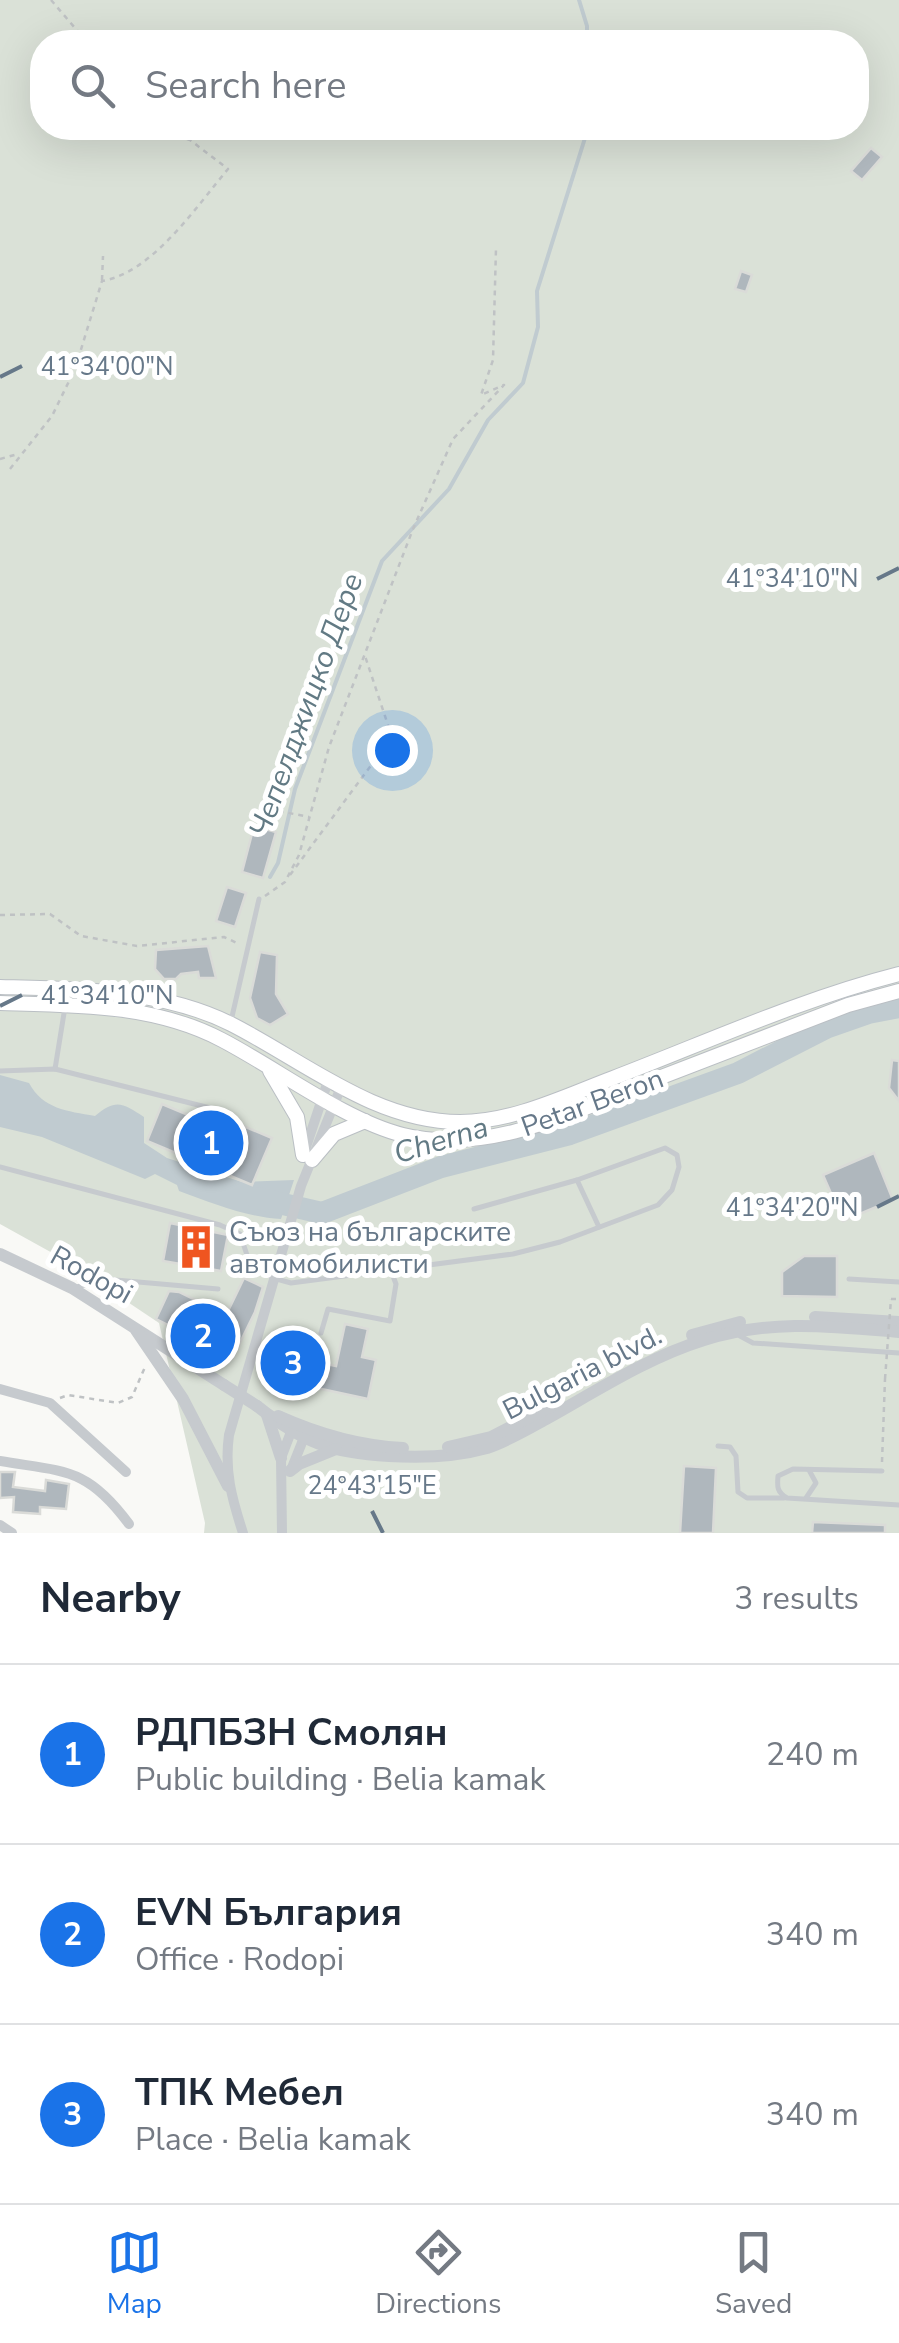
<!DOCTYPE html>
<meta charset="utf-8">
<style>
body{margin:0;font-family:"Nunito Sans",sans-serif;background:#f6f6f7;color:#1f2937}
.you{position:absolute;left:392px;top:750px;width:35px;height:35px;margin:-25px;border:8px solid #fff;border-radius:50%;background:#1a73e8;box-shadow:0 0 0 15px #1a73e833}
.badge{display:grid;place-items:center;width:65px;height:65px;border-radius:50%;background:#1a73e8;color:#fff;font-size:32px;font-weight:700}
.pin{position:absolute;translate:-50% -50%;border:5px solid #fff;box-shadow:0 2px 10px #0006}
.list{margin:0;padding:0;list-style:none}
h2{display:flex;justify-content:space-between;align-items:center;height:130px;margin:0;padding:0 40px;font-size:42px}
h2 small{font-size:32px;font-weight:400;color:#747a83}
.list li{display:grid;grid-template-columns:65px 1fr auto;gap:30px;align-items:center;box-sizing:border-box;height:180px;padding:0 40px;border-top:2px solid #e0e1e3}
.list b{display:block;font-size:38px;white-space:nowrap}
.list p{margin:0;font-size:32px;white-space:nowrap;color:#747a83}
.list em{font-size:32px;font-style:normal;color:#747a83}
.icon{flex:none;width:55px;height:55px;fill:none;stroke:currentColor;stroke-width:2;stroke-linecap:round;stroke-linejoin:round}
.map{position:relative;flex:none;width:899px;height:1533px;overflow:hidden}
.search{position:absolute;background:#fff;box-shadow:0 10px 40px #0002;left:30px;right:30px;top:30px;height:110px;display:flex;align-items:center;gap:25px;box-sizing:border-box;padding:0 35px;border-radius:40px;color:#747a83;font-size:38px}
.sheet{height:670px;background:#fff}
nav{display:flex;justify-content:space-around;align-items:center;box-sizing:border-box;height:140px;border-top:2px solid #e0e1e3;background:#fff;font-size:28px;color:#747a83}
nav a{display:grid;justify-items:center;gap:5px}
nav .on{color:#1a73e8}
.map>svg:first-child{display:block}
.green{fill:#dae1d7;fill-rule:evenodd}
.water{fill:#c0cbd0}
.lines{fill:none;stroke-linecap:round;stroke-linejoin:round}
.stream{stroke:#c0cbd0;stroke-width:4}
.river{stroke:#c0cbd0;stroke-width:22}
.building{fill:#afb7bd;stroke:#dadbd8;stroke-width:2.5}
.secondary-casing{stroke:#babfc4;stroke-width:16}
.path{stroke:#bfc2c4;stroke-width:2.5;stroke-dasharray:5 5;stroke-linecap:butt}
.service{stroke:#c6cace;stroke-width:5}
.minor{stroke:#c6cace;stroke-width:10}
.tertiary{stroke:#c6cace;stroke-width:12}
.secondary{stroke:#fff;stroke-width:14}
.path-bridge{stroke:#bfc2c4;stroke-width:2.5;stroke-dasharray:5 5;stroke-linecap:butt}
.tertiary-bridge{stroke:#c6cace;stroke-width:12}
.ticks{fill:none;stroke:#667889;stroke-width:4}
.labels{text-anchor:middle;stroke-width:10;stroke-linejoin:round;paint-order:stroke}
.street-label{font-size:28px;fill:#667889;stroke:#fff}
.poi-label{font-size:28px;fill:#667889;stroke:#fff;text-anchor:start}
.water-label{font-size:30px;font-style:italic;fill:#627a84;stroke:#fff}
.ticks-label{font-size:25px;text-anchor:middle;fill:#667889;stroke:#fff;stroke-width:10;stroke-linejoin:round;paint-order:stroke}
</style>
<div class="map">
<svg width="899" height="1533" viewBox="0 0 899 1533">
<rect width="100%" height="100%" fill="#f9f9f6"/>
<path class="green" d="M0 0H899V1533H204L205 1523 159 1323 65 1260 0 1224ZM42 42H856V128H42Z"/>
<path class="water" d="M0 1075 29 1083C43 1109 67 1111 95 1116 116 1098 123 1103 144 1117V1143L167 1158 242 1182 294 1180 281 1219C246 1217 212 1203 179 1191L177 1185 155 1174 145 1179 42 1137 0 1127Z"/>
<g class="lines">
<g class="stream">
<polyline points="579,0 587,26 587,42"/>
<polyline points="270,877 278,863 295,789 382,561 449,489 488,420 523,383 538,327 537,291 585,138 585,128"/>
</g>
<polyline class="river" points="257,1198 322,1213 441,1167 570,1134 738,1073 828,1027 868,1013 899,1007"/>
</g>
<g class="building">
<polygon points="871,148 882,157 862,180 851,171"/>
<polygon points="741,271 752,275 746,292 735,289"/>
<polygon points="254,826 276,832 263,878 242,872"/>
<polygon points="227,887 246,893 235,927 216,921"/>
<polygon points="208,946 216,978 199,978 198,972 181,974 176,979 164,979 155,969 156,950"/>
<polygon points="260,952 277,955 276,994 288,1014 270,1025 257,1018 250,998"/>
<polygon points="892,1060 899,1061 899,1101 889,1088"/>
<polygon points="162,1104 222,1129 224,1124 234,1128 236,1123 272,1138 252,1185 147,1141"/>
<polygon points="874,1153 893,1200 843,1221 823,1175"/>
<polygon points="170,1223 228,1235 221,1271 163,1261"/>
<polygon points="804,1256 837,1256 837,1297 782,1296 782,1272"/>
<polygon points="244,1278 263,1287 255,1312 233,1357 156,1319 169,1291 179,1292 226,1315"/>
<polygon points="345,1324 368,1329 362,1357 376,1360 368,1399 261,1376 267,1352 336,1366"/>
<polygon points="684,1466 716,1468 713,1533 680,1533"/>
<polygon points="0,1472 15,1472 13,1487 45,1491 46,1480 69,1484 66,1509 40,1507 40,1514 13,1512 14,1497 0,1498"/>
<polygon points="813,1522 885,1525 885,1533 812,1533"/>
</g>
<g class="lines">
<g class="secondary-casing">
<g id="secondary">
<path d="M0 987C77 989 161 989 231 1024 304 1061 375 1122 460 1122 513 1122 565 1096 613 1078 707 1042 801 999 899 974"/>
<path d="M0 1003C75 1005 154 1004 222 1040 276 1068 346 1121 403 1135 491 1157 584 1107 664 1076 726 1052 787 1028 848 1005L899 991"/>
<polyline points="270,1071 297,1117 303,1155"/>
<polyline points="312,1160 334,1134 365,1121"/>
</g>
</g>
<g class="path">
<polyline points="51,0 87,42"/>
<polyline points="102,280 103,256"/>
<polyline points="0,459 18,454"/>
<path d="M10 469 52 416 75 369 102 281C152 273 196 207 228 169L190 140 149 128"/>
<polyline points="259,807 309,817"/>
<polyline points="290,875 392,737 365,656"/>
<polyline points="265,896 285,882 299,855 329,747 413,529 453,439 504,385 481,395 493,360 496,248"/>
<polyline points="0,915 50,914 81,936 137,946 224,937 237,943"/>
<polyline points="891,1299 899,1299"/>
<polyline points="60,1398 68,1395 118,1403 132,1397 145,1367"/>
<polyline points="882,1462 885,1379"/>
</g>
<g class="service">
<polyline points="231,1021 259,899"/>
<polyline points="55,1069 65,1007"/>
<polyline points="0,1071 55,1069 214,1109"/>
<polyline points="0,1167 220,1225 240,1234 249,1261 273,1278 291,1283 513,1254 560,1242 658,1205 672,1190 679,1167 677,1155 665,1148 577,1180 474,1209"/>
<polyline points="577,1180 599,1227"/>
<polyline points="849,1279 899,1282"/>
<polyline points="77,1287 104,1279 218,1289"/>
<polyline points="321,1333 328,1309 390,1321 396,1284 390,1268"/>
<polyline points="740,1336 753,1343 899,1353"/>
<polyline points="718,1446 730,1447 736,1456 738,1492 747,1498 784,1498"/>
<path d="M882 1471 793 1469 778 1476C777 1487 777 1492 787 1498L899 1505"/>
<polyline points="806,1498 816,1483 809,1470"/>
</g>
<g class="minor">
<polyline points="305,1150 328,1081"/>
<polyline points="0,1389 50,1403 126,1472"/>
<path d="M0 1461C65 1472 87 1467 129 1524"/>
<polyline points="291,1470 307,1430"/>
<polyline points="0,1525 12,1533"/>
<path d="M243 1533C232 1499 224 1471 229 1435L301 1186 341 1087"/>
<polyline points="282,1533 281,1458 294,1424"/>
</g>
<g class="tertiary">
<polyline points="0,1254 72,1288 224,1385"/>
<polyline points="815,1317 899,1322"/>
<polyline points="136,1330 183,1399 228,1486"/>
<polyline points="692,1335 740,1322"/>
<path d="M257 1406C302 1442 331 1453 389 1456 422 1458 455 1457 487 1448 508 1441 528 1429 548 1418 598 1390 649 1357 704 1340 771 1319 830 1326 899 1332"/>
<polyline points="267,1415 281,1458"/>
<path d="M278 1416C318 1434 359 1446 403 1448"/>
<polyline points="448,1447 491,1437 554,1405"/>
<polyline points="290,1471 299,1464 336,1449"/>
</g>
<use href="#secondary" class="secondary"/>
<polyline class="path-bridge" points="885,1379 891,1299"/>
<polyline class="tertiary-bridge" points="224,1385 257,1406"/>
</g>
<path class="ticks" d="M0 377 22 366M877 579 899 568M0 1006 22 995M877 1207 899 1196M372 1511 383 1533"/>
<defs>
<g id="building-bare" transform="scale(3.45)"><path d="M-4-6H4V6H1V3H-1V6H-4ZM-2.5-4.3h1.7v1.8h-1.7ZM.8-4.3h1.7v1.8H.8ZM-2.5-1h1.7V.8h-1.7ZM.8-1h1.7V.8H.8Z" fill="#ef5520" stroke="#fff" stroke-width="2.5" paint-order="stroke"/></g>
</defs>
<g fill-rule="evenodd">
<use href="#building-bare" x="196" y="1247"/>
</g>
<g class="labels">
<g class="street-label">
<text transform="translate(592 1102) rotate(-20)" y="10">Petar Beron</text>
<text transform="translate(92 1274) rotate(29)" y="10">Rodopi</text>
<text transform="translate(582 1372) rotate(-27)" y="10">Bulgaria blvd.</text>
</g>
<g class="poi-label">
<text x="229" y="1241">Съюз на българските<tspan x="229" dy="32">автомобилисти</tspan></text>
</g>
<g class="water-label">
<text transform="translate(306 705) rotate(-70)" y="10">Чепелджицко Дере</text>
<text transform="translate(441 1140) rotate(-17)" y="10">Cherna</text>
</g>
</g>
<g class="ticks-label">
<text x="107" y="375">41°34'00"N</text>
<text x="792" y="587">41°34'10"N</text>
<text x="107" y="1004">41°34'10"N</text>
<text x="792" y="1216">41°34'20"N</text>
<text x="372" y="1494">24°43'15"E</text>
</g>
</svg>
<div class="you"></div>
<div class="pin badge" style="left:211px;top:1143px">1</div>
<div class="pin badge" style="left:203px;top:1336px">2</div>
<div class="pin badge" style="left:293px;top:1363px">3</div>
<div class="search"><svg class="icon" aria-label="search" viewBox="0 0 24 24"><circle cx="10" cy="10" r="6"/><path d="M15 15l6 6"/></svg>Search here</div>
</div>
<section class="sheet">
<h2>Nearby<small>3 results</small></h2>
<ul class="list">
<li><span class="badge">1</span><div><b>РДПБЗН Смолян</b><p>Public building · Belia kamak</p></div><em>240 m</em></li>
<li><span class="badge">2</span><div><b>EVN България</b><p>Office · Rodopi</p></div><em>340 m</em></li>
<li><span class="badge">3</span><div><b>ТПК Мебел</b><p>Place · Belia kamak</p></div><em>340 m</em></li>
</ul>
</section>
<nav>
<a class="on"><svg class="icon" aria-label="map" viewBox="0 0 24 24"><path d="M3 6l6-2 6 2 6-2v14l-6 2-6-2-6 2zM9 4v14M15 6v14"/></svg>Map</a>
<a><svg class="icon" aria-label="directions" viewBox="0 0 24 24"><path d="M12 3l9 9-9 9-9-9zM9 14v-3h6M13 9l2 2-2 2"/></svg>Directions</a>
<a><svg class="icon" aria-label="saved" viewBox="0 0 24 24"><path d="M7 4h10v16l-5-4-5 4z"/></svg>Saved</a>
</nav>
